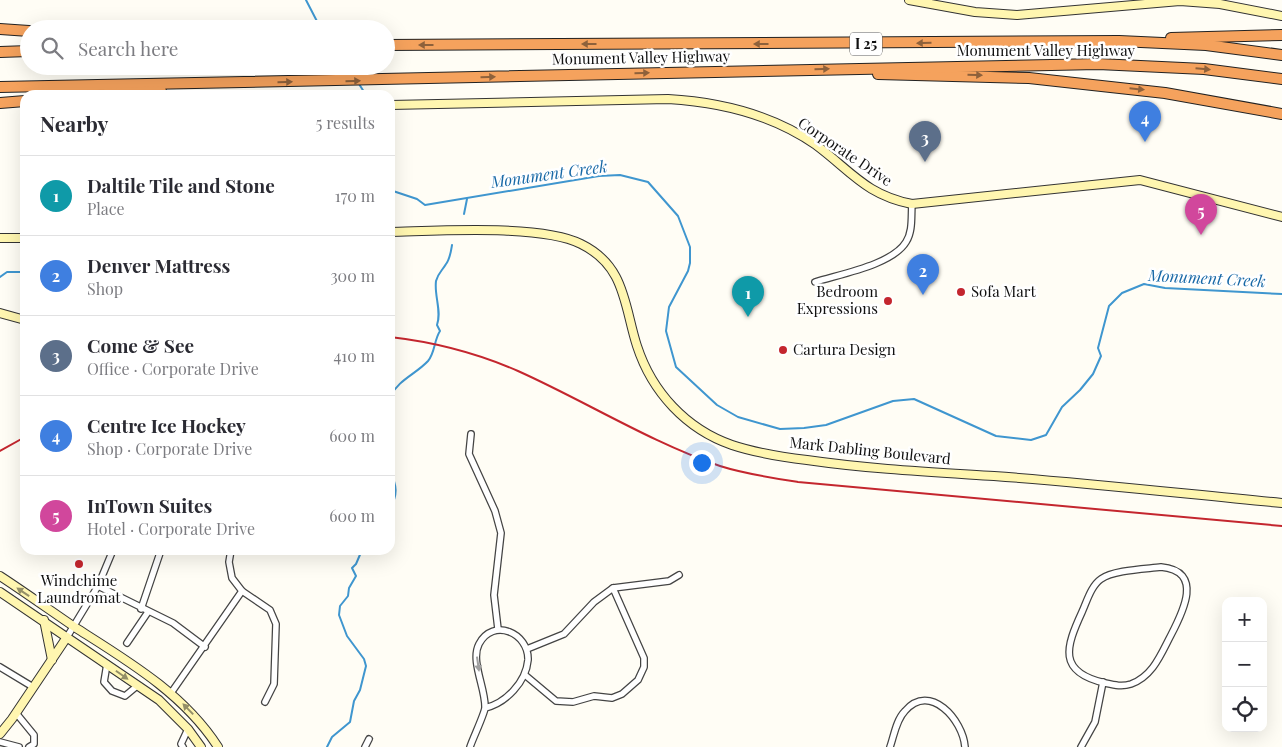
<!DOCTYPE html>
<meta charset="utf-8">
<style>
body{margin:0;font-family:"Playfair Display",serif;background:#f2f2f3;color:#2b2b33}
.controls{position:absolute;right:15px;bottom:15px;display:grid;overflow:hidden;border-radius:10px;box-shadow:0 5px 20px #0002}
.controls button{width:45px;height:45px;display:grid;place-items:center;padding:0;border:0;border-bottom:1px solid #e1e1e2;background:#fff;color:#2b2b33;font:25px sans-serif}
.you{position:absolute;left:701px;top:462px;width:18px;height:18px;margin:-12px;border:4px solid #fff;border-radius:50%;background:#1a73e8;box-shadow:0 0 0 8px #1a73e833}
.badge{display:grid;place-items:center;width:32px;height:32px;border-radius:50%;background:#c4262e;color:#fff;font-size:16px;font-weight:700}
.pin{position:absolute;translate:-50% -41px;filter:drop-shadow(0 1px 2px #0008)}
.pin::after{content:'';position:absolute;top:26px;width:18px;height:15px;background:inherit;clip-path:polygon(0 0,100% 0,50% 100%)}
.list{margin:0;padding:0;list-style:none}
h2{display:flex;justify-content:space-between;align-items:center;height:65px;margin:0;padding:0 20px;font-size:21px}
h2 small{font-size:16px;font-weight:400;color:#7c7c81}
.list li{display:grid;grid-template-columns:32px 1fr auto;gap:15px;align-items:center;box-sizing:border-box;height:80px;padding:0 20px;border-top:1px solid #e1e1e2}
.list b{display:block;font-size:19px;white-space:nowrap}
.list p{margin:0;font-size:16px;white-space:nowrap;color:#7c7c81}
.list em{font-size:16px;font-style:normal;color:#7c7c81}
.icon{flex:none;width:28px;height:28px;fill:none;stroke:currentColor;stroke-width:2;stroke-linecap:round;stroke-linejoin:round}
.map{position:relative;flex:none;width:1282px;height:747px;overflow:hidden}
.search{position:absolute;background:#fff;box-shadow:0 5px 20px #0002;left:20px;top:20px;width:375px;height:55px;display:flex;align-items:center;gap:12px;box-sizing:border-box;padding:0 18px;border-radius:28px;color:#7c7c81;font-size:19px}
.panel{position:absolute;background:#fff;box-shadow:0 5px 20px #0002;left:20px;top:90px;width:375px;height:465px;border-radius:15px}
.map>svg:first-child{display:block}
.lines{fill:none;stroke-linecap:round;stroke-linejoin:round}
.stream{stroke:#3f96cf;stroke-width:2}
.street-casing{stroke:#444;stroke-width:8}
.secondary-casing{stroke:#333;stroke-width:10}
.highway-casing{stroke:#222;stroke-width:12}
.street{stroke:#fff;stroke-width:5.5}
.secondary{stroke:#fff6b0;stroke-width:8}
.highway{stroke:#f5a25d;stroke-width:10}
.rail{stroke:#c4262e;stroke-width:2}
.oneway{fill:#8e613b}
.oneway2{fill:#948f68}
.oneway3{fill:#a0a0a0}
.poi-dot{fill:#c4262e;stroke:#fff;stroke-width:2}
.labels{text-anchor:middle;stroke-width:5;stroke-linejoin:round;paint-order:stroke}
.shield{fill:#fff;stroke:#585858;stroke-width:1}
.shield-label{font-size:14px;font-weight:bold;fill:#111}
.street-label{font-size:15px;fill:#111;stroke:#fff}
.poi-label{font-size:15px;fill:#111;stroke:#fff;text-anchor:start}
.water-label{font-size:16px;font-style:italic;fill:#1768a6;stroke:#fff}
</style>
<div class="map">
<svg width="1282" height="747" viewBox="0 0 1282 747">
<rect width="100%" height="100%" fill="#fffdf5"/>
<g class="lines">
<g class="stream">
<polyline points="306,0 321,29"/>
<polyline points="349,66 354,75"/>
<polyline points="359,84 366,95"/>
<polyline points="390,190 417,199 425,205 599,176 620,175 648,182 678,216 690,247 690,263 688,271 669,307 666,331 676,367 717,405 738,417 780,429 804,428 826,425 893,401 914,399 996,436 1031,440 1046,435 1062,407 1080,390 1093,374 1101,356 1098,348 1109,306 1122,293 1144,284 1165,288 1282,294"/>
<polyline points="464,214 467,199"/>
<polyline points="0,277 7,272 25,272"/>
<path d="M390 397C398 380 416 374 428 361 435 353 434 340 440 331L437 325C442 311 434 296 436 281 438 273 442 271 446 264 450 259 451 251 452 245"/>
<path d="M390 471C397 486 398 494 390 509"/>
<polyline points="327,747 332,737 350,722 354,701 360,690 366,666 364,659 347,636 339,615 340,606 348,596 349,588 356,576 352,568 356,564 362,550"/>
</g>
<g class="street-casing">
<g id="street">
<path d="M815 282C840 274 892 265 906 242 913 231 911 217 912 204"/>
<polyline points="471,434 469,454 495,511 501,533 494,595 498,629"/>
<polyline points="231,550 229,562 232,578 242,591 270,610 276,624 274,684 265,702"/>
<path d="M1161 567C1204 571 1183 612 1171 635 1161 654 1153 676 1131 684 1122 687 1114 685 1105 683 1057 672 1066 647 1082 612 1087 601 1091 586 1101 579 1113 570 1145 569 1161 567Z"/>
<polyline points="98,586 173,623 205,647"/>
<polyline points="141,609 161,550"/>
<polyline points="67,637 98,586 113,550"/>
<polyline points="127,643 148,612"/>
<polyline points="527,649 564,634 594,602 613,588 669,581 679,575"/>
<polyline points="107,664 104,682 112,691 125,696 137,686"/>
<polyline points="0,667 33,687"/>
<polyline points="525,675 556,701 573,702 594,696 612,698 622,694 638,680 644,667 644,658 613,588"/>
<polyline points="171,693 242,591"/>
<polyline points="16,713 34,735 34,744 29,747"/>
<polyline points="0,742 19,747"/>
<polyline points="183,747 181,744 188,729"/>
<polyline points="365,747 369,739"/>
<path d="M470 747C473 738 484 715 485 708 486 689 470 661 479 644 493 617 529 633 528 660 526 682 506 703 485 708"/>
<path d="M890 747C894 736 896 720 905 711 930 682 963 720 965 747"/>
<polyline points="1081,747 1095,722 1103,682"/>
</g>
</g>
<g class="secondary-casing">
<g id="secondary">
<polyline points="909,0 975,12 1017,15 1180,1 1220,4 1282,16"/>
<path d="M390 105 668 99C719 102 773 115 816 145 851 171 866 195 912 204L1140 180 1282 217"/>
<path d="M390 232C437 231 542 224 581 244 626 266 624 306 637 346 652 392 686 429 732 445 756 453 782 457 807 460 869 469 931 472 994 476 1090 483 1186 494 1282 503"/>
<polyline points="0,238 25,238"/>
<polyline points="0,313 25,320"/>
<path d="M0 576C26 593 51 611 76 628 128 661 184 694 218 747"/>
<polyline points="0,592 159,700 188,729 201,747"/>
<polyline points="44,620 52,660"/>
<polyline points="0,734 12,719 67,637"/>
</g>
</g>
<g class="highway-casing">
<g id="highway">
<polyline points="0,29 29,31"/>
<polyline points="1171,38 1282,35"/>
<polyline points="386,45 1119,41 1206,45 1282,55"/>
<polyline points="0,52 29,51"/>
<polyline points="878,74 1029,78 1165,93 1282,114"/>
<polyline points="0,87 1098,64 1204,69 1282,79"/>
<polyline points="87,95 161,91"/>
<polyline points="0,103 25,101"/>
</g>
</g>
<use href="#street" class="street"/>
<use href="#secondary" class="secondary"/>
<use href="#highway" class="highway"/>
<g class="rail">
<path d="M390 337C434 342 477 353 518 371 585 401 650 442 720 466 745 474 772 478 798 482L1282 526"/>
<polyline points="0,451 25,437"/>
</g>
</g>
<defs><path id="oneway-solid" d="M-6-.8H1V-3.2L6.5 0L1 3.2V.8H-6Z" transform="scale(1.25)"/></defs>
<g class="oneway">
<use href="#oneway-solid" transform="translate(924 43) rotate(179)"/>
<use href="#oneway-solid" transform="translate(589 44) rotate(180)"/>
<use href="#oneway-solid" transform="translate(761 44) rotate(180)"/>
<use href="#oneway-solid" transform="translate(426 45) rotate(180)"/>
<use href="#oneway-solid" transform="translate(822 69) rotate(-2)"/>
<use href="#oneway-solid" transform="translate(1203 69) rotate(5)"/>
<use href="#oneway-solid" transform="translate(642 73) rotate(-1)"/>
<use href="#oneway-solid" transform="translate(975 75) rotate(2)"/>
<use href="#oneway-solid" transform="translate(488 77) rotate(-2)"/>
<use href="#oneway-solid" transform="translate(353 81) rotate(-1)"/>
<use href="#oneway-solid" transform="translate(285 82) rotate(-1)"/>
<use href="#oneway-solid" transform="translate(1137 89) rotate(6)"/>
</g>
<g class="oneway2">
<use href="#oneway-solid" transform="translate(23 592) rotate(-146)"/>
<use href="#oneway-solid" transform="translate(122 675) rotate(35)"/>
<use href="#oneway-solid" transform="translate(188 709) rotate(-134)"/>
</g>
<use class="oneway3" href="#oneway-solid" transform="translate(478 664) rotate(82)"/>
<g class="poi-dot">
<circle cx="961" cy="292" r="5"/>
<circle cx="888" cy="301" r="5"/>
<circle cx="783" cy="350" r="5"/>
<circle cx="79" cy="564" r="5"/>
</g>
<g class="labels">
<rect class="shield" x="850" y="32.5" width="32" height="23" rx="4"/>
<g class="shield-label">
<text x="866" y="49">I 25</text>
</g>
<g class="street-label">
<text x="1046" y="56">Monument Valley Highway</text>
<text transform="translate(641 58) rotate(-1)" y="5">Monument Valley Highway</text>
<text transform="translate(845 152) rotate(34)" y="5">Corporate Drive</text>
<text transform="translate(870 451) rotate(6)" y="5">Mark Dabling Boulevard</text>
</g>
<g class="poi-label">
<text x="878" y="297" text-anchor="end">Bedroom<tspan x="878" dy="17">Expressions</tspan></text>
<text x="971" y="297">Sofa Mart</text>
<text x="793" y="355">Cartura Design</text>
<text x="79" y="586" text-anchor="middle">Windchime<tspan x="79" dy="17">Laundromat</tspan></text>
</g>
<g class="water-label">
<text transform="translate(549 174) rotate(-8)" y="6">Monument Creek</text>
<text transform="translate(1207 278) rotate(3)" y="6">Monument Creek</text>
</g>
</g>
</svg>
<div class="controls">
<button>+</button>
<button>−</button>
<button><svg class="icon" aria-label="locate" viewBox="0 0 24 24"><circle cx="12" cy="12" r="6"/><path d="M12 2v4M12 18v4M2 12h4M18 12h4"/></svg></button>
</div>
<div class="you"></div>
<div class="pin badge" style="left:748px;top:317px;background:#0f9aa8">1</div>
<div class="pin badge" style="left:923px;top:295px;background:#3f7fe0">2</div>
<div class="pin badge" style="left:925px;top:162px;background:#5c6f8a">3</div>
<div class="pin badge" style="left:1145px;top:142px;background:#3f7fe0">4</div>
<div class="pin badge" style="left:1201px;top:235px;background:#d1479c">5</div>
<div class="search"><svg class="icon" aria-label="search" viewBox="0 0 24 24"><circle cx="10" cy="10" r="6"/><path d="M15 15l6 6"/></svg>Search here</div>
<section class="panel">
<h2>Nearby<small>5 results</small></h2>
<ul class="list">
<li><span class="badge" style="background:#0f9aa8">1</span><div><b>Daltile Tile and Stone</b><p>Place</p></div><em>170 m</em></li>
<li><span class="badge" style="background:#3f7fe0">2</span><div><b>Denver Mattress</b><p>Shop</p></div><em>300 m</em></li>
<li><span class="badge" style="background:#5c6f8a">3</span><div><b>Come &amp; See</b><p>Office · Corporate Drive</p></div><em>410 m</em></li>
<li><span class="badge" style="background:#3f7fe0">4</span><div><b>Centre Ice Hockey</b><p>Shop · Corporate Drive</p></div><em>600 m</em></li>
<li><span class="badge" style="background:#d1479c">5</span><div><b>InTown Suites</b><p>Hotel · Corporate Drive</p></div><em>600 m</em></li>
</ul>
</section>
</div>
